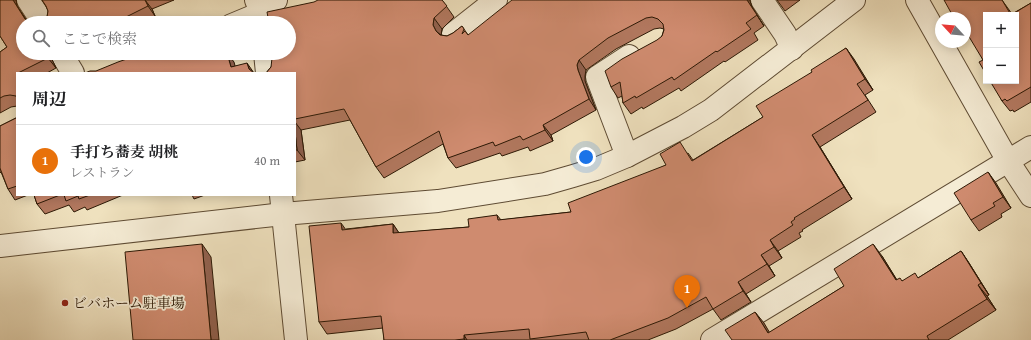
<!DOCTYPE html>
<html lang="ja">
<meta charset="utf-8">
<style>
body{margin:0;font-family:"Gentium Book Plus","Noto Serif JP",serif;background:#f6f6f6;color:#202124}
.controls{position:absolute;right:12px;top:12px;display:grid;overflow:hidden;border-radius:0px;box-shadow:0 2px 10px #0003}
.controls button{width:36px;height:36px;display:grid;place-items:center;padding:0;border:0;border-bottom:1px solid #e0e0e0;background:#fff;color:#202124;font:20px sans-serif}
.compass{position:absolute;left:935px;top:12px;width:36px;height:36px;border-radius:50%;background:#fff;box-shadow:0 2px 10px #0003;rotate:296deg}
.you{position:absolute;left:586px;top:157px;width:14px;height:14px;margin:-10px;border:3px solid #fff;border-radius:50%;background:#1a73e8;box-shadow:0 0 0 6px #1a73e833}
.badge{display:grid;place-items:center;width:26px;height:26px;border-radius:50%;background:#db2777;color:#fff;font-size:13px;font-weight:700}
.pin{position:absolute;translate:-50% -33px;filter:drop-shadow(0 1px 2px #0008)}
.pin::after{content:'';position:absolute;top:21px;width:14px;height:12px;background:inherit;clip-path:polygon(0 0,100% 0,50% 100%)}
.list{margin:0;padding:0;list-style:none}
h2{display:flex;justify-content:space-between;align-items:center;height:52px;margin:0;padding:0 16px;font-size:17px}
h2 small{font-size:13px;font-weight:400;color:#757577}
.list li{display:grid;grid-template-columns:26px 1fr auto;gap:12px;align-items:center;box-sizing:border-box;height:72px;padding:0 16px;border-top:1px solid #e0e0e0}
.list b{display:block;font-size:15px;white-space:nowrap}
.list p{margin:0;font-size:13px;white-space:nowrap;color:#757577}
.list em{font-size:13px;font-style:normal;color:#757577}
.icon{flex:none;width:22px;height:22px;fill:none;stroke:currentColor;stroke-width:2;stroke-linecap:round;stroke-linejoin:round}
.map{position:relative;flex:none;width:1031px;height:340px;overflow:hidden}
.search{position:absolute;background:#fff;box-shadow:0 2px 10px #0003;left:16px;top:16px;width:280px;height:44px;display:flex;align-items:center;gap:10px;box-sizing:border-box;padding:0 14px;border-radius:22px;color:#757577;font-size:15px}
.panel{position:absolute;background:#fff;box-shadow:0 2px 10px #0003;left:16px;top:72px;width:280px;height:124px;border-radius:0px}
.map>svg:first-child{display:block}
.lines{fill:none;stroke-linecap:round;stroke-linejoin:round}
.service-casing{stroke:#5e4b33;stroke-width:18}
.minor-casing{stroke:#5e4b33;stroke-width:24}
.tertiary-casing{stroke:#5e4b33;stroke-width:24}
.service{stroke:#f5ecd5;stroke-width:16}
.minor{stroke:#f5ecd5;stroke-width:22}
.tertiary{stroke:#f5ecd5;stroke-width:22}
.wall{fill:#b2785f;stroke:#2d1905}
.shaded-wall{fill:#91614e;stroke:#2d1905}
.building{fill:#cf8b6f;stroke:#2d1905}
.poi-dot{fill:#8f2418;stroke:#f5ecd5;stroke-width:1.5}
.labels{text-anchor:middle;stroke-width:3.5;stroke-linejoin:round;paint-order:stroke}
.poi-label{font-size:14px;fill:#2d1905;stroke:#f5ecd5;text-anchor:start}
</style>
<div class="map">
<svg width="1031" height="340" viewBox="0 0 1031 340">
<rect width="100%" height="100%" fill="#efe1be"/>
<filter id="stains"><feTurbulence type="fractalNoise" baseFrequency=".005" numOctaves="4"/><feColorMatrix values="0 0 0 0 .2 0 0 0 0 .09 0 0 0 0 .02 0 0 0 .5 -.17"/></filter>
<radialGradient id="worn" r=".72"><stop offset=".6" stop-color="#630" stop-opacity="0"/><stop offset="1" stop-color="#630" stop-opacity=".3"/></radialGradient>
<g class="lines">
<g class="service-casing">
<polyline id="service" points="229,23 260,10"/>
</g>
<g class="minor-casing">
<g id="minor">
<polyline points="28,0 43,23"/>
<polyline points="256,0 260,10 261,23"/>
<polyline points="762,0 785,34 792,49"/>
<polyline points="917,0 1008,161 1031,196"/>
<polyline points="260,10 276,0"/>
<polyline points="453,34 496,0"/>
<polyline points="61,53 73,73"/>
<polyline points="265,53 267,73"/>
<polyline points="627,156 597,77 629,56"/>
<polyline points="281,195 296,340"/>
<polyline points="712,340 1031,147"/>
</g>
</g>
<g class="tertiary-casing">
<polyline id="tertiary" points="0,246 283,214 438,201 545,184 573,176 596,169 627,156 683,127 711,110 854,0"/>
</g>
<use href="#service" class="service"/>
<use href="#minor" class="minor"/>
<use href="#tertiary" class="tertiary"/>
</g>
<g class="wall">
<polygon points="16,0 17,6 49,54 56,68 47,73 17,73 17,106 11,107 0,113 0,52 7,47 0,36"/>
<polygon points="42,0 174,0 152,9 155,16 143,23 41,23 47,17 48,11 46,6"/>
<polygon points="442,0 454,17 442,29 441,35 447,36 453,33 462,26 468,35 750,1 752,7 764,26 754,33 758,40 725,62 724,61 681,91 679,88 643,109 642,107 631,114 623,103 622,96 618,98 611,87 662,36 664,29 660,28 654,29 616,49 586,70 585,76 585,81 596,110 551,135 553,141 530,151 528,147 502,156 500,153 456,168 448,158 443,144 384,178 376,167 350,120 301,130 305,160 295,162 295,73 266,73 271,67 277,57"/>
<polygon points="777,0 800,0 785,11"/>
<polygon points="944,0 1002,0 1012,14 1031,3 1031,102 1014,112 1013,110 1010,111 1002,101 983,60 965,18"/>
<polygon points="846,48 873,90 865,95 876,112 820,147 852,199 802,230 803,231 799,233 801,237 778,251 782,258 769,266 775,276 746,294 751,302 721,320 713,309 676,329 648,340 384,340 383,328 327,334 319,322 346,229 393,224 399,233 469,227 497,215 501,220 571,212 666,165 688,153 693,160 763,117 812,72"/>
<polygon points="75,53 85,53 78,57"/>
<polygon points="17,117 17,195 28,195 15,200 8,189 1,172 0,173 0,126 16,118"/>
<polygon points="988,172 1011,208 1001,214 1002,217 979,231 971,220"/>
<polygon points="34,195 123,195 87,210 85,207 74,212 69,205 45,214 37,204"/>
<polygon points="192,195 205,195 194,199"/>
<polygon points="961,251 969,263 989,295 987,296 996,310 948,340 732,340 755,312 769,333 844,286 882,256 897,280 902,281 918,278"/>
</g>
<g class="shaded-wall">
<polygon points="13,0 16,0 17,6 28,23"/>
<polygon points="145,0 152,9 155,16 148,6"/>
<polygon points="747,0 750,0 750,1 752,7 764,26"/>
<polygon points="434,18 442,29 441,35 436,31 433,25"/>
<polygon points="846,48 854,59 873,90 865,79"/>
<polygon points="46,53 49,53 56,68 48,58"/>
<polygon points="227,53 234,62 237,73 231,67"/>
<polygon points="579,60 586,70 585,76 585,81 596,110 589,99 578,70 577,65"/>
<polygon points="247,63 254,73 249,69"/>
<polygon points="295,122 301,130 305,160 297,150 295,132"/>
<polygon points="543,125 551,135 553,141 545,130"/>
<polygon points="812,135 820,147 852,199 844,187"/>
<polygon points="988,172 996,183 1011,208 1003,197"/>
<polygon points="341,223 349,234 342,230"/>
<polygon points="393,224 401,236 393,233"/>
<polygon points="770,240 778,251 782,258 774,247"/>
<polygon points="202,244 211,257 219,340 211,340"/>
<polygon points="873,244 882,256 904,292 896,280"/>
<polygon points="961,251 969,263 989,295 981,283"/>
<polygon points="761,255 769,266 775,276"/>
<polygon points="738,282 746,294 751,302 743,291"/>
<polygon points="978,285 987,296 996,310 987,299"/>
<polygon points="755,312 764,323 774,340 768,333"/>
<polygon points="464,335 467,340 465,340 464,339"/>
</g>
<g class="building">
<polygon points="0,0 13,0 25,19 29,23 23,23 23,53 46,53 48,58 18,73 17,73 17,98 16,96 10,95 4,96 0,98 0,52 7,47 0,36"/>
<polygon points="42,0 145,0 148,6 114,23 41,23 47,17 48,11 46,6"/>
<polygon points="318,0 442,0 447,6 434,18 433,25 436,31 440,35 447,36 453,33 462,26 464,29 462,34 465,31 468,35 512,0 747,0 757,15 746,23 751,29 717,52 716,51 674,80 672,77 636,98 635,96 623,103 620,82 611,87 605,71 622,59 657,40 662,36 664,30 663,24 658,19 652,17 646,18 608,38 579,60 577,65 578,70 589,99 543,125 545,130 523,140 520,136 495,146 493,142 448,158 439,131 376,167 344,109 295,119 295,73 265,73 266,73 271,67 272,58 277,57 276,53 289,53 289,23 269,23 267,12 314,2"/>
<polygon points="944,0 1002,0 1011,15 1031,3 1031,87 1007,101 1005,99 1002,101 990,81 1016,81 1016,15 986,15 986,74 979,62 983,60 965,30 965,18 954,18"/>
<polygon points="846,48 865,79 857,84 868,100 812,135 844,187 794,218 795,219 791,222 793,225 770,240 774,247 761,255 767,264 738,282 743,291 713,309 706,297 668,318 610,340 589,340 586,332 530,339 529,329 464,335 464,339 455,340 384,340 381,316 319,322 309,226 341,223 342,230 393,224 393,233 469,227 468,219 497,215 498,220 571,212 568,203 666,165 660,154 680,142 692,161 763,117 756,106 812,72 811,70"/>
<polygon points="144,53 227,53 231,67 247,63 249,69 254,73 85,73 90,71 96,71 118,62"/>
<polygon points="17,117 17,186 8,189 0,168 0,126 16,118"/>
<polygon points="295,132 297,150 295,150"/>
<polygon points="988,172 1003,197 993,203 995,206 971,220 954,193"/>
<polygon points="34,195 60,195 37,204"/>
<polygon points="64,195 90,195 79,199 78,196 66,201"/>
<polygon points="202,244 211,340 133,340 125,252"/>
<polygon points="873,244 896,280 900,278 902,281 915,273 918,278 961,251 981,283 978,285 987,299 927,336 929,340 732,340 725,330 755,312 768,333 844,286 834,269"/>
</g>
<circle class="poi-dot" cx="65" cy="303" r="4"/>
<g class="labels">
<g class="poi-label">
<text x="73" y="308">ビバホーム駐車場</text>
</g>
</g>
<rect width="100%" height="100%" filter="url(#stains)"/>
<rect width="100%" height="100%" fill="url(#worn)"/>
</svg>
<div class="controls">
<button>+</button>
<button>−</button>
</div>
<svg class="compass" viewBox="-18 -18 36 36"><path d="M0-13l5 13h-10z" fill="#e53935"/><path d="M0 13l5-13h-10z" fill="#757577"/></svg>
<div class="you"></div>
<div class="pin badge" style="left:687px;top:308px;background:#e8710a">1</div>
<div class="search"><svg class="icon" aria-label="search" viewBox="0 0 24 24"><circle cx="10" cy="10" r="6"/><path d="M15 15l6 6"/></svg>ここで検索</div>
<section class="panel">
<h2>周辺<small></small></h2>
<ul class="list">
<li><span class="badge" style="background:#e8710a">1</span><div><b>手打ち蕎麦 胡桃</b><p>レストラン</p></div><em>40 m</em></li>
</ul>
</section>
</div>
